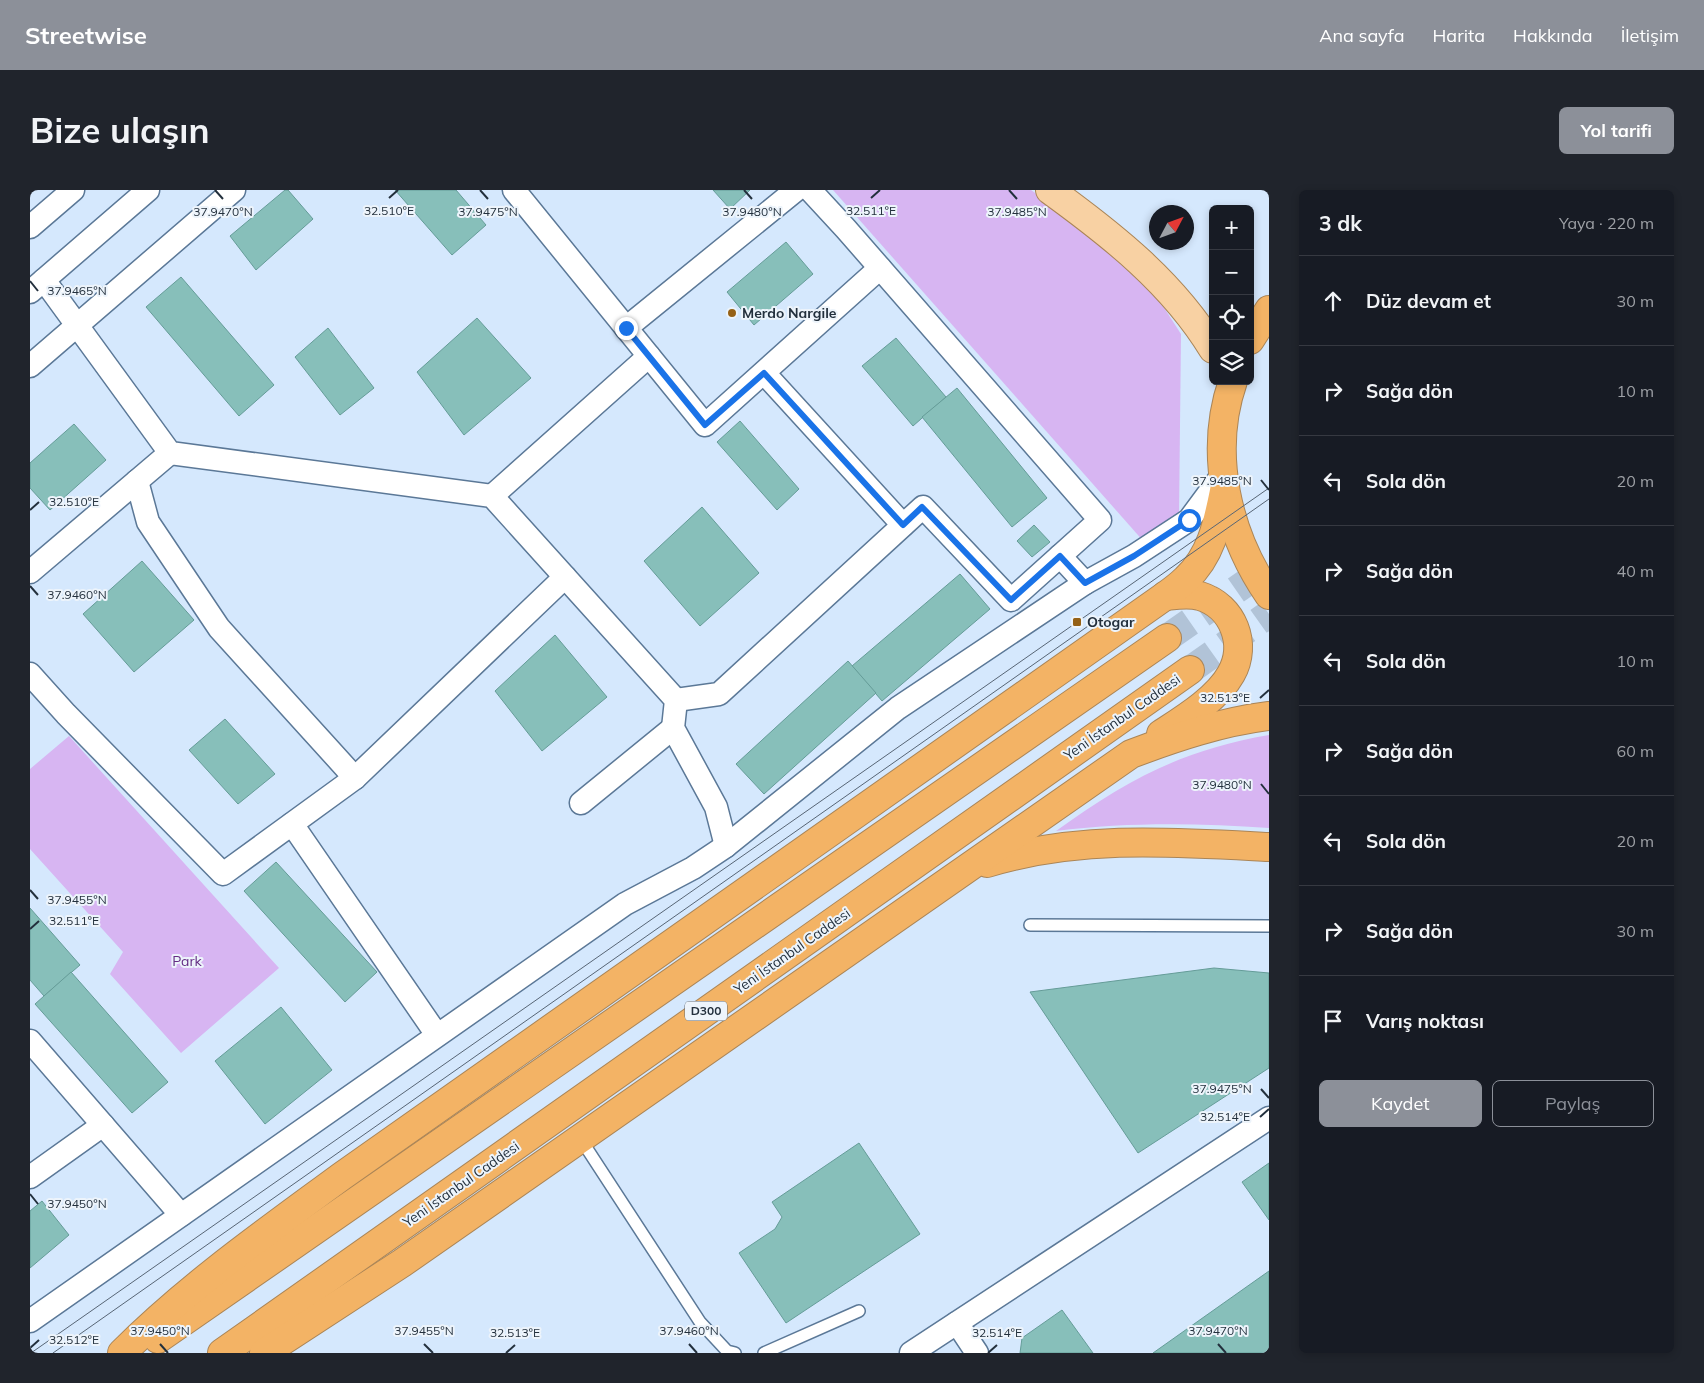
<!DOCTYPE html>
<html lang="tr">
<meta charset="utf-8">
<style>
body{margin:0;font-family:Mulish,sans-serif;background:#20242c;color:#f1f3f6}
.controls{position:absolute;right:15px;top:15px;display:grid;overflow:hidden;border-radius:8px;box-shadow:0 2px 8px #0003}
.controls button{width:45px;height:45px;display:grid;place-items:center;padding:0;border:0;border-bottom:1px solid #363941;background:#171b24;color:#f1f3f6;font:25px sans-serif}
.compass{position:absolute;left:1119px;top:15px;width:45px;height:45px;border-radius:50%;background:#171b24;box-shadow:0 2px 8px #0003;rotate:49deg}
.stop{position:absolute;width:15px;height:15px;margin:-11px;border:4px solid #1a73e8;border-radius:50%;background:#fff}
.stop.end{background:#1a73e8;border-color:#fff;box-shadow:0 1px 5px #0008}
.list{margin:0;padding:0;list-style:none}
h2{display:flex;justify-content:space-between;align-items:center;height:65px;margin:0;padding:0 20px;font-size:21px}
h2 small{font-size:16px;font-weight:400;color:#9ea1a6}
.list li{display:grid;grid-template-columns:32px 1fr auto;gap:15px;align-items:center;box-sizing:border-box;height:90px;padding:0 20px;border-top:1px solid #363941}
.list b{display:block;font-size:19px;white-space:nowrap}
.list em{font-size:16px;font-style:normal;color:#9ea1a6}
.actions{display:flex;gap:10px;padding:15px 20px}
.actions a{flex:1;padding:11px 0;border:1px solid #8c9099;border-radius:8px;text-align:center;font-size:18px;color:#8c9099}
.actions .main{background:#8c9099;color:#fff}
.icon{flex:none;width:28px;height:28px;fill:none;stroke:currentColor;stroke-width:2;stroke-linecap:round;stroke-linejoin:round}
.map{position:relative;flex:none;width:1239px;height:1163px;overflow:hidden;border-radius:8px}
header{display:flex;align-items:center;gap:30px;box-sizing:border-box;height:70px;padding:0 25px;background:#8c9099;color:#fff}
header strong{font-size:24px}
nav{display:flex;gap:28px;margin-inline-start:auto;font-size:18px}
.intro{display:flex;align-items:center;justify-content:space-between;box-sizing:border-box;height:120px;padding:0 30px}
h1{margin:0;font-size:35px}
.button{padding:12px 22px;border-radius:8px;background:#8c9099;color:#fff;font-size:18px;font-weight:700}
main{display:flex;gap:30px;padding:0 30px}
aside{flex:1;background:#171b24;border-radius:8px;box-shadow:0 2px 8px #0003}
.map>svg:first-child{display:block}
.green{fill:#d7b5f2}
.building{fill:#87bfba;stroke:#659c98}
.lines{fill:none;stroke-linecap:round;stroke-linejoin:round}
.highway-tunnel{stroke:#b1c3d7;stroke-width:28;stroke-dasharray:28 14;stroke-linecap:butt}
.lane-casing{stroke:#5b7897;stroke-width:14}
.street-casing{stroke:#5b7897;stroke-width:25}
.primary-casing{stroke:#aa8557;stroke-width:30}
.highway-casing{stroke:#aa8557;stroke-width:30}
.lane{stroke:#fff;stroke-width:11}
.street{stroke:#fff;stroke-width:22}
.primary{stroke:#f8d1a3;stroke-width:28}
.highway{stroke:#f3b365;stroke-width:28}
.tram{stroke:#576575;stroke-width:1}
.route{stroke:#1a73e8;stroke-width:6}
.ticks{fill:none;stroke:#23303d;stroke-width:2}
.poi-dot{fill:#956116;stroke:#edf4fb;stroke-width:2}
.labels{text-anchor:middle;stroke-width:4;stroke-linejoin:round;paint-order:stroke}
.shield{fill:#edf4fb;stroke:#606b76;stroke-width:1}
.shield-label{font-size:12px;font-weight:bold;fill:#23303d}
.poi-label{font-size:14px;font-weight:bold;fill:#23303d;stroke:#edf4fb;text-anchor:start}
.street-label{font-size:14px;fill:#23303d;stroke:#edf4fb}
.park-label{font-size:14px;fill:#632c84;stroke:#edf4fb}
.ticks-label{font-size:12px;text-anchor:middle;fill:#23303d;stroke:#edf4fb;stroke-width:4;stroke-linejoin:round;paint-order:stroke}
</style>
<header>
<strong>Streetwise</strong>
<nav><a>Ana sayfa</a><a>Harita</a><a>Hakkında</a><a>İletişim</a></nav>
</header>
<div class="intro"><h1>Bize ulaşın</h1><a class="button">Yol tarifi</a></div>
<main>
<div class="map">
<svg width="1239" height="1163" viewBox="0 0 1239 1163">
<rect width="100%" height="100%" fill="#d5e8fd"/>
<g class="green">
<polygon points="803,0 1001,0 1030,21 1122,99 1151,144 1149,328 1115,353"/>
<path d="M1239 545V638C1168 633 1096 632 1026 641 1097 590 1152 560 1239 545Z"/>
<polygon points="39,546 249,778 151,863 80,784 93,762 0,659 0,579"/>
</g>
<g class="building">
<polygon points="255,0 258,0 283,29 226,80 200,46"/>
<polygon points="365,0 426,0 456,35 422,65"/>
<polygon points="683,0 720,0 700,19"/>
<polygon points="756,52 783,84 724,135 697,102"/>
<polygon points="151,87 244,195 209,226 116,117"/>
<polygon points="447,128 501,188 434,245 387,182"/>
<polygon points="298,138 344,198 310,225 265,167"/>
<polygon points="866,148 916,207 883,236 832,176"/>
<polygon points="927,198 1017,308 982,337 892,227"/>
<polygon points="710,231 769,299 747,320 687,252"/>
<polygon points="44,234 76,270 20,320 0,298 0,273"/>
<polygon points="672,317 729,383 670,436 614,371"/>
<polygon points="1004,335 1020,352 1002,367 987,351"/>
<polygon points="112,371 164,430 104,482 53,424"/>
<polygon points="930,384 960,419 852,511 822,476"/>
<polygon points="525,445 577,507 512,561 465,501"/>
<polygon points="818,471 846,503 734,604 706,574"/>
<polygon points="195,529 245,584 208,614 159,560"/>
<polygon points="246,672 347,782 315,812 214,701"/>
<polygon points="0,718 50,775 14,806 0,790"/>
<polygon points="1184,778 1239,783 1239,878 1108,963 1000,802"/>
<polygon points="41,782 138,892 102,923 5,814"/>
<polygon points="251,817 302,880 235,934 185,871"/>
<polygon points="829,953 890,1044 756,1133 709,1063 745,1039 752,1027 742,1012"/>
<polygon points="1239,973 1239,1030 1212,992"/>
<polygon points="12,1011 39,1045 0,1078 0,1021"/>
<polygon points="1239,1081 1239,1163 1123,1163"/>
<polygon points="1032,1120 1063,1163 990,1163 992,1148"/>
</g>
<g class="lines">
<g class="highway-tunnel">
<polyline points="1137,448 1239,377"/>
<polyline points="1160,480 1239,424"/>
</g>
<g class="lane-casing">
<g id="lane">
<polyline points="1000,735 1239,736"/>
<polyline points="550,948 670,1132 697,1161 705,1163"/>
<polyline points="734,1163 829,1121"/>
</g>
</g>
<g class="street-casing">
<g id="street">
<polyline points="484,0 675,235 850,78"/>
<polyline points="0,37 43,0"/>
<polyline points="14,90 140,263 462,306 646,510 643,538 686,617 696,656"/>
<polyline points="0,102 118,0"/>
<polyline points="596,138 766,0"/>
<polyline points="0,176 204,0"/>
<polyline points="734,183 873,335"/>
<polyline points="107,291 118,332 189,438 325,588"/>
<polyline points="462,306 619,166"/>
<polyline points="0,382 140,263"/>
<polyline points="1055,393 1104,366 1159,330 1193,284"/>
<polyline points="0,484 36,524 193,684 325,588 535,387"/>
<polyline points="646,510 689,504 893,317 981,410 1070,330 816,39 780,0"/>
<polyline points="551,613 643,538"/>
<polyline points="262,634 407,845"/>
<polyline points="0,851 151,1025"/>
<polyline points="0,987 73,935"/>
<polyline points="0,1131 595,714 663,678 696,656 868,518 1055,393 1030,366"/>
<polyline points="927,1133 947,1163"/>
<polyline points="881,1163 1239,928"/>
</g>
</g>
<g class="primary-casing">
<path id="primary" d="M1020 0C1082 45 1143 93 1183 159"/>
</g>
<g class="highway-casing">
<g id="highway">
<polyline points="1220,150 1239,120"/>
<path d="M1203 191C1178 263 1197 344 1239 405"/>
<path d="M1131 544C1154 529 1187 509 1201 484 1218 454 1203 416 1170 406 1159 403 1146 405 1135 406"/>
<path d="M957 673C1049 645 1144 652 1239 657"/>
<polyline points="128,1149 1137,448"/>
<path d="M92 1163C159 1096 236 1042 312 986L1135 406C1142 401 1150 395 1156 389 1183 364 1188 330 1195 296"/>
<polyline points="192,1163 1160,480"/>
<path d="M234 1163 372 1073 1101 564C1146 547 1191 532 1239 526"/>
</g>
</g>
<use href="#lane" class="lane"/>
<use href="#street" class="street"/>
<use href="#primary" class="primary"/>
<use href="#highway" class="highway"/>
<g class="tram">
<polyline points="1,1163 1239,298"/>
<polyline points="23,1163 1239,309"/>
</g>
</g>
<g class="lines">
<polyline class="route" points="596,138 675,235 734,183 873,335 892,317 981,410 1030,366 1055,393 1104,366 1159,330"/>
</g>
<path class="ticks" d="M185 0 193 9M450 0 458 9M714 0 722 9M979 0 987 9M359 8 368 0M841 8 850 0M0 91 8 101M1231 290 1239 300M0 320 9 312M0 396 8 405M1230 508 1239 500M1231 594 1239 604M0 700 8 709M0 739 9 731M1231 899 1239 908M1230 927 1239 919M0 1004 8 1014M130 1154 138 1163M394 1154 403 1163M659 1154 667 1163M1188 1154 1196 1163M0 1158 9 1150M476 1163 485 1155M958 1163 967 1155"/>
<g class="poi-dot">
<circle cx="702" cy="123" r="5"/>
<rect x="1042" y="427" width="10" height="10" rx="2.5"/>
</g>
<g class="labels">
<rect class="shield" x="655" y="811.5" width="42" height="19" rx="4"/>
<g class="shield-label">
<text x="676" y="825">D300</text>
</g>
<g class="poi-label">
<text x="712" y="128">Merdo Nargile</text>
<text x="1057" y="437">Otogar</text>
</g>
<g class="street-label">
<text transform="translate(1092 527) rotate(-35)" y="5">Yeni İstanbul Caddesi</text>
<text transform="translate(762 761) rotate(-35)" y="5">Yeni İstanbul Caddesi</text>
<text transform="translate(431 994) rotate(-35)" y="5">Yeni İstanbul Caddesi</text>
</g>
<g class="park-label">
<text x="157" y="776">Park</text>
</g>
</g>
<g class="ticks-label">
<text x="359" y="25">32.510°E</text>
<text x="841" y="25">32.511°E</text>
<text x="193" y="26">37.9470°N</text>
<text x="458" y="26">37.9475°N</text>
<text x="722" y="26">37.9480°N</text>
<text x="987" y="26">37.9485°N</text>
<text x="47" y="105">37.9465°N</text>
<text x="1192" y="295">37.9485°N</text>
<text x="44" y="316">32.510°E</text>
<text x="47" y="409">37.9460°N</text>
<text x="1195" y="512">32.513°E</text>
<text x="1192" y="599">37.9480°N</text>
<text x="47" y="714">37.9455°N</text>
<text x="44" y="735">32.511°E</text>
<text x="1192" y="903">37.9475°N</text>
<text x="1195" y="931">32.514°E</text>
<text x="47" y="1018">37.9450°N</text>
<text x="130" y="1145">37.9450°N</text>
<text x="394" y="1145">37.9455°N</text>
<text x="659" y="1145">37.9460°N</text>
<text x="1188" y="1145">37.9470°N</text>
<text x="485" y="1147">32.513°E</text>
<text x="967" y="1147">32.514°E</text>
<text x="44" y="1154">32.512°E</text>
</g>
</svg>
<div class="controls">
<button>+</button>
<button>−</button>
<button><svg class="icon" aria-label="locate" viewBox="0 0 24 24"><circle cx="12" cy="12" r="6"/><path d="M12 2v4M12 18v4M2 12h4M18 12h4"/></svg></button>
<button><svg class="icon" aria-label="layers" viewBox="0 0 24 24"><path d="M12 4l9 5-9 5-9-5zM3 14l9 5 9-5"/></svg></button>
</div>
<svg class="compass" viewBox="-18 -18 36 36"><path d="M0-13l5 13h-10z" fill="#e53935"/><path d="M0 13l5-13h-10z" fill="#9ea1a6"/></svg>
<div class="stop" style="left:1159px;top:330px"></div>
<div class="stop end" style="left:596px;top:138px"></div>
</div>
<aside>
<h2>3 dk<small>Yaya · 220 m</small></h2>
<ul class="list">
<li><svg class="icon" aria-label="ahead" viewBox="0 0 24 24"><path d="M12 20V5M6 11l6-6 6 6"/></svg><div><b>Düz devam et</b></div><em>30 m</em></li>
<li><svg class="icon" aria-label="right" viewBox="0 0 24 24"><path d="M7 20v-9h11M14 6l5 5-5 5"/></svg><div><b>Sağa dön</b></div><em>10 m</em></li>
<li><svg class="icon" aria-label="left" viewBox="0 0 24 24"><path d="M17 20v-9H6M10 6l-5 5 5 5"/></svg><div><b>Sola dön</b></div><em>20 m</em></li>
<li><svg class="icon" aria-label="right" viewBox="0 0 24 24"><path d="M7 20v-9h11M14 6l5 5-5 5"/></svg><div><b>Sağa dön</b></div><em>40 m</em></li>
<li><svg class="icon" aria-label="left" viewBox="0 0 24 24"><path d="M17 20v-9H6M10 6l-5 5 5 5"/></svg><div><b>Sola dön</b></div><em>10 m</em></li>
<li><svg class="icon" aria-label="right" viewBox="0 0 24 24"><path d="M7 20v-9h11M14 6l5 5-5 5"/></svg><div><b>Sağa dön</b></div><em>60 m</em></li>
<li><svg class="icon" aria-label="left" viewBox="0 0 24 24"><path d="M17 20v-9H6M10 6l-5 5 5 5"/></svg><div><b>Sola dön</b></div><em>20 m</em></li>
<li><svg class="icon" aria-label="right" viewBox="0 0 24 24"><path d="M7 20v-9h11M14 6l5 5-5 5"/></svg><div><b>Sağa dön</b></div><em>30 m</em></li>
<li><svg class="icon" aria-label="arrive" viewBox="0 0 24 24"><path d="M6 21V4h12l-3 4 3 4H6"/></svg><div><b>Varış noktası</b></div></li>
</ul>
<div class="actions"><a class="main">Kaydet</a><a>Paylaş</a></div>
</aside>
</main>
